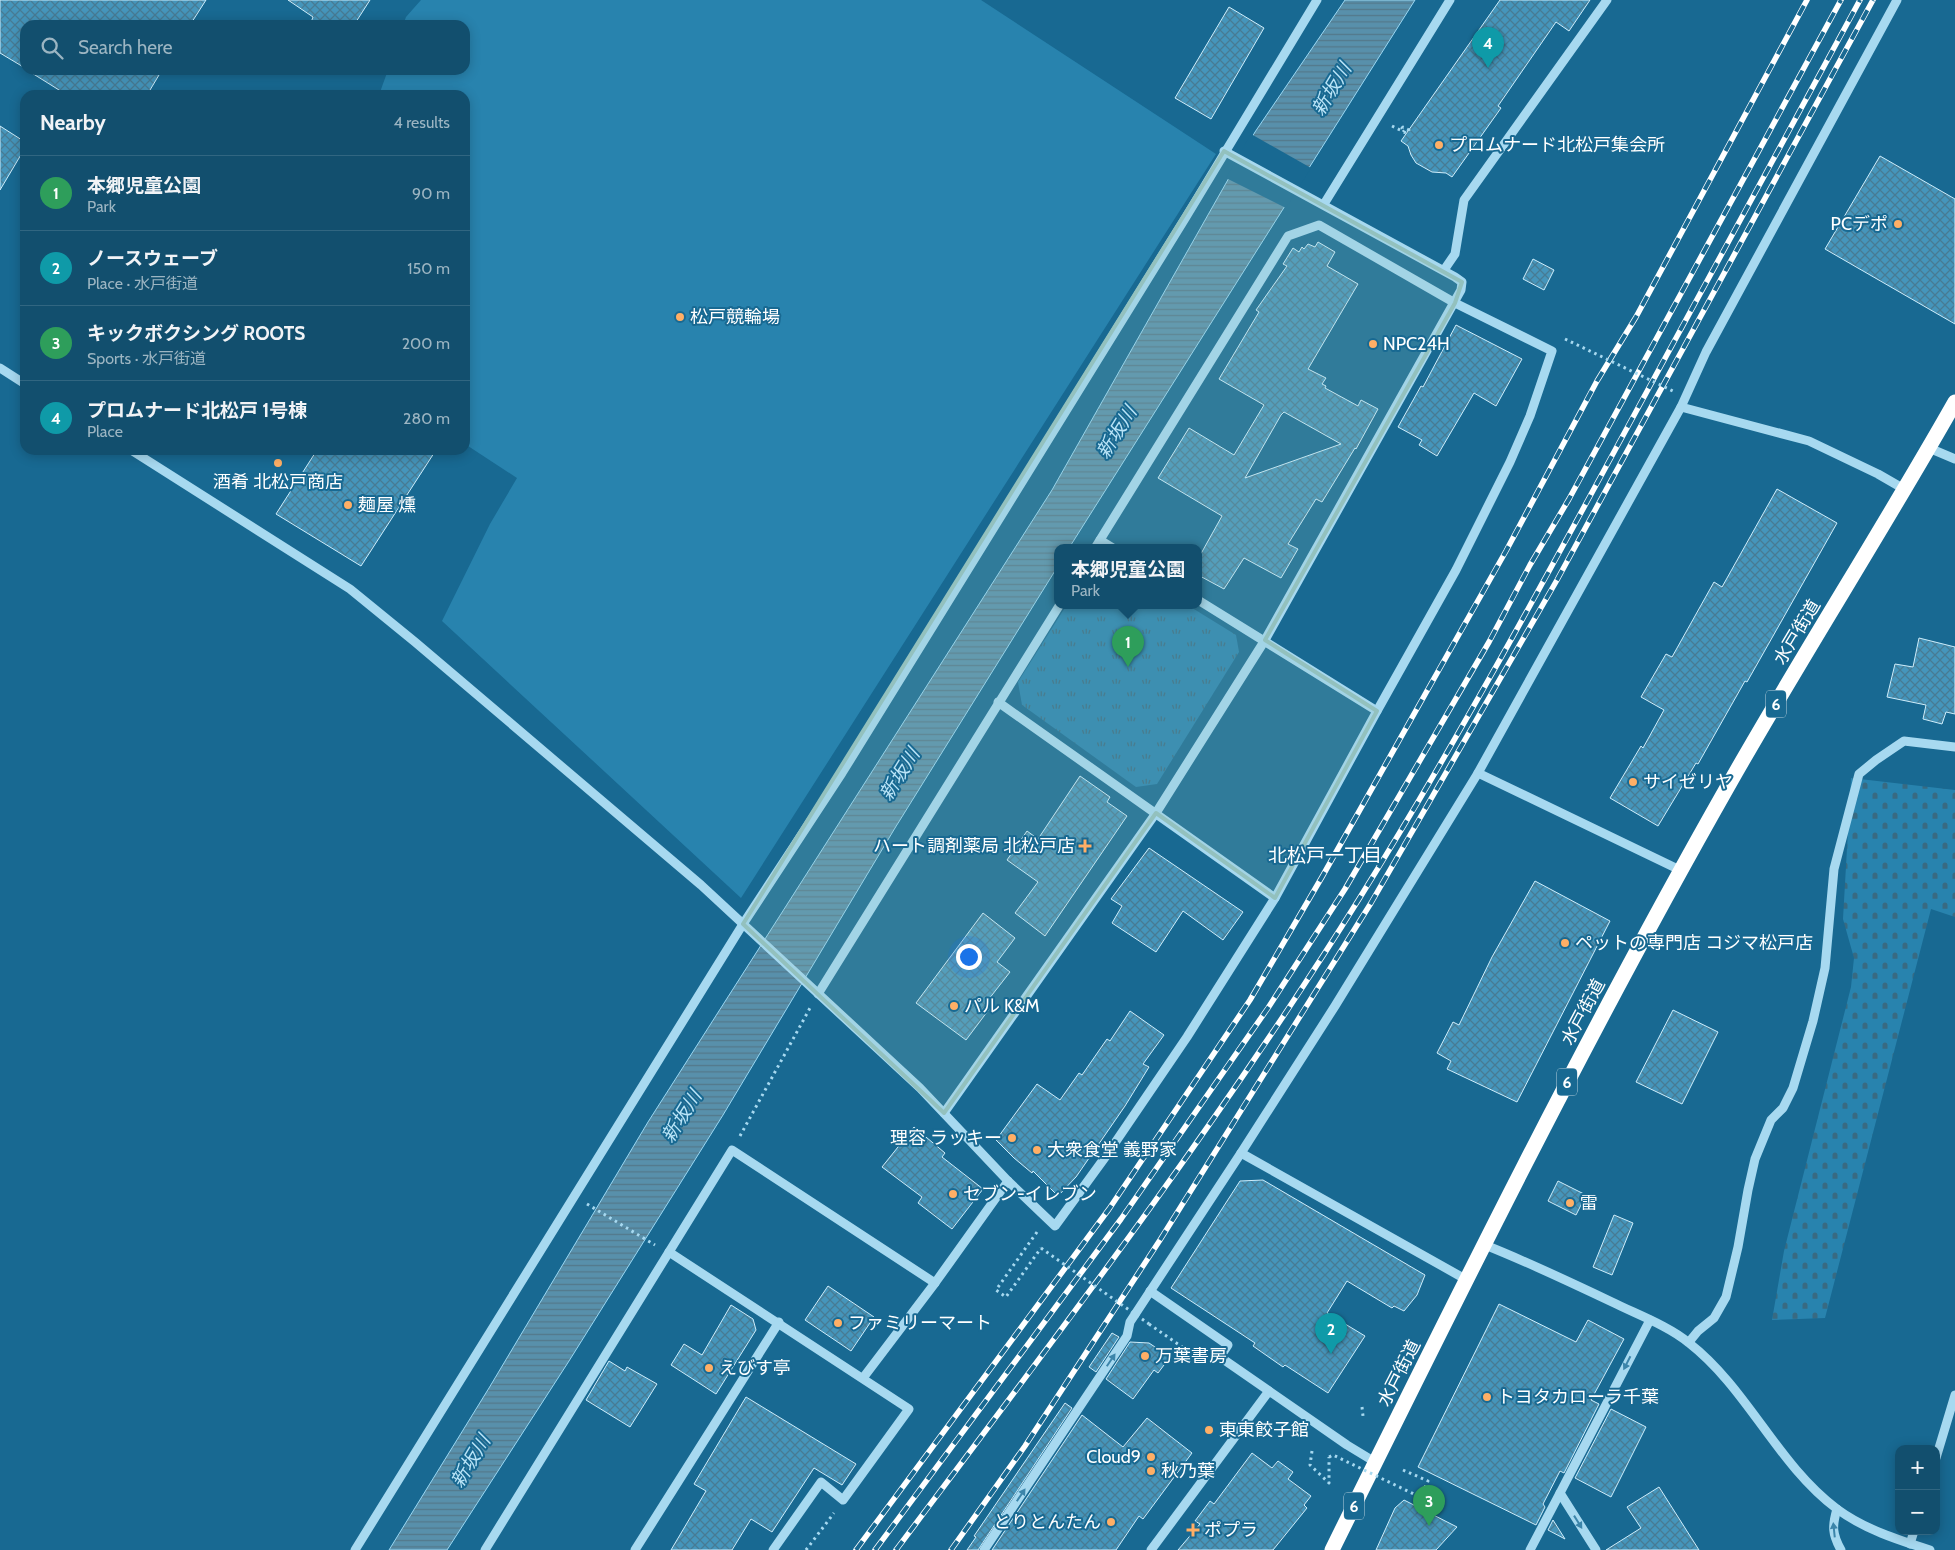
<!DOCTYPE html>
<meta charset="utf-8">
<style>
body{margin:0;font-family:Cabin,"Noto Sans JP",sans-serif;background:#1f5976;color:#f1f3f6}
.controls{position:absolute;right:15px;bottom:15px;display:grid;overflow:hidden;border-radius:10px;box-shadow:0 2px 12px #0003}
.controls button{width:45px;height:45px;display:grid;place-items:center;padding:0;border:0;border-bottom:1px solid #316681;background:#124f6e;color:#f1f3f6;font:25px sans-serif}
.you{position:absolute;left:968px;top:956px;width:18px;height:18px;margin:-12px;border:4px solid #fff;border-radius:50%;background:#1a73e8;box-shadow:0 0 0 8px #1a73e833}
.badge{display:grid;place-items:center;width:32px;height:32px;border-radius:50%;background:#eead8d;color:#fff;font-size:16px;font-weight:700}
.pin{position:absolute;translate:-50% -41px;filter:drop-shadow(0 1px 2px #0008)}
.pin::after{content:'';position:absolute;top:26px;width:18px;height:15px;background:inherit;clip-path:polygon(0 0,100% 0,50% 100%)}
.popup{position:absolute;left:1054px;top:544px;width:148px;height:65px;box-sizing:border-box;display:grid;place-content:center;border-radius:10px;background:#124f6e;filter:drop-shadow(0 1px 4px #0005);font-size:16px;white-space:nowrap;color:#9cb5c2}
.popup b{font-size:19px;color:#f1f3f6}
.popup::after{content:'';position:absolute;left:50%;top:100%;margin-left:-10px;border:10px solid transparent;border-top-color:#124f6e}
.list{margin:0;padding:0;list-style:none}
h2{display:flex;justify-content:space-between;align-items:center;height:65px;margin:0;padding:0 20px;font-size:21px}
h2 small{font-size:16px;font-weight:400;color:#9cb5c2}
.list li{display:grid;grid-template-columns:32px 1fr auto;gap:15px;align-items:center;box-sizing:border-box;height:75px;padding:0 20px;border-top:1px solid #316681}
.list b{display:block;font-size:19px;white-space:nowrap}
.list p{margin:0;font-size:16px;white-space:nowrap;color:#9cb5c2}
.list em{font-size:16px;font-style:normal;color:#9cb5c2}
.icon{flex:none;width:28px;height:28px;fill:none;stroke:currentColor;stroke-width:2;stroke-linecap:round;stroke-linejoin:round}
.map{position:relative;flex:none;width:1955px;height:1550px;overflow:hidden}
.search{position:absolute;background:#124f6e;box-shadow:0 2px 12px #0003;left:20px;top:20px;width:450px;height:55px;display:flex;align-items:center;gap:12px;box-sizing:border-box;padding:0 18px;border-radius:15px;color:#9cb5c2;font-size:19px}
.panel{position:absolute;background:#124f6e;box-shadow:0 2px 12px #0003;left:20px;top:90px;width:450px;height:365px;border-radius:15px}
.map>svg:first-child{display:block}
.green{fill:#2883ae}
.cemetery{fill:url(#cemetery-stones)}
.park{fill:url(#park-tufts)}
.water{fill:url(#water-rules);stroke:#9ad7f2}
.pier{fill:#186992}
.building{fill:url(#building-cross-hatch);stroke:#ceedfb;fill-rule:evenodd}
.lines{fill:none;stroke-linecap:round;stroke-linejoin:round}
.path{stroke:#a7d9f0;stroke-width:3;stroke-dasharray:2.5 4;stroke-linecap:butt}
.minor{stroke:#a7d9f0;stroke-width:9}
.highway{stroke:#fff;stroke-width:15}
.rail-casing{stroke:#fff;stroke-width:5.5}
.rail{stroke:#186992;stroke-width:4;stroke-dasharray:11;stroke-linecap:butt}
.path-bridge{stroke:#a7d9f0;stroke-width:3;stroke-dasharray:2.5 4;stroke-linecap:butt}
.oneway{fill:#3c85aa}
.marked{fill:#93c1be;fill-opacity:0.2;stroke:#93c1be;stroke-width:4;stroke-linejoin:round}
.poi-dot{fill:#ffaf66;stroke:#186992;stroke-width:2}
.labels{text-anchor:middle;stroke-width:4;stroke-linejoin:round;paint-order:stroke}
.shield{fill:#186992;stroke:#bad2de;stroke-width:1}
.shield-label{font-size:16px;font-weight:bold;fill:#fff}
.poi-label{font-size:18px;fill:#fff;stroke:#186992;text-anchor:start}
.street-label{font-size:18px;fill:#fff;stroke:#186992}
.water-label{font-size:19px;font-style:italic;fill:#bbe5f8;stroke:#186992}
.neighbourhood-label{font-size:19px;fill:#fff;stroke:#186992}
</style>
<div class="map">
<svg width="1955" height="1550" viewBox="0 0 1955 1550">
<defs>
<pattern id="cemetery-stones" width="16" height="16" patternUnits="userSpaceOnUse" patternTransform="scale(1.25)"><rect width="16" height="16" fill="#2883ae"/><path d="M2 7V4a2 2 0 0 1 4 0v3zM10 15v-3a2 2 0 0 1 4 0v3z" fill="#386a82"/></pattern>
<pattern id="park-tufts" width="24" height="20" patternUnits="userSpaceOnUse" patternTransform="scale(1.25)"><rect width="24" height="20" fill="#2883ae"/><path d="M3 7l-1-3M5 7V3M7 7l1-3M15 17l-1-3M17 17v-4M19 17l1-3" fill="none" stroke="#386a82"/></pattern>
<pattern id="water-rules" width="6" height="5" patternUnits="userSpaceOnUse" patternTransform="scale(1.25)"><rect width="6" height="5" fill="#5890ab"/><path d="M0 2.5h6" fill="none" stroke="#54788a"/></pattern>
<pattern id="building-cross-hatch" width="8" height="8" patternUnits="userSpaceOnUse" patternTransform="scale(1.25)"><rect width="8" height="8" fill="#4595bb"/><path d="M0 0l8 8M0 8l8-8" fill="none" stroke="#477b94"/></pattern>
</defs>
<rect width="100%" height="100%" fill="#186992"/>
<polygon class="green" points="421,0 981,0 1216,154 741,898 442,621 490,524 517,478 465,444 465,95 379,95 388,70 465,70 465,25 403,25 406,17"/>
<polygon class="cemetery" points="1851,778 1955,790 1955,917 1931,909 1825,1318 1772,1320 1784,1251 1851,987 1854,958 1843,919"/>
<polygon class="park" points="1066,606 1189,606 1236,635 1239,652 1157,784 1136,787 1022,705 1018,682"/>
<polygon class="water" points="1345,0 1415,0 1069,548 1058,548 1058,566 895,828 723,1115 569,1361 447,1550 389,1550 489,1388 648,1122 1052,490 1255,132"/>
<polygon class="pier" points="1251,134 1311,168 1286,208 1226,178"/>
<g class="building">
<polygon points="0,0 206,0 190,25 25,25 25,68 0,53"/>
<polygon points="288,0 370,0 354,25 310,25 313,17"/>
<polygon points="1500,0 1590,0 1569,31 1556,22 1498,106 1501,108 1452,177 1446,173 1432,172 1416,163 1411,155 1408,146 1401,141"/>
<polygon points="1229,7 1264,28 1211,119 1175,98"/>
<polygon points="27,70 162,70 147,95 67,95"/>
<polygon points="0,126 25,142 25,148 0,190"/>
<polygon points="1880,156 1955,199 1955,324 1825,249"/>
<path d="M1318 242 1335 252 1327 266 1358 284 1308 369 1326 378 1322 384 1326 386 1325 388 1358 406 1361 400 1378 409 1356 449 1355 448 1322 502 1316 499 1288 544 1298 549 1281 578 1244 558 1224 589 1198 575V559L1222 516 1158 478 1189 428 1234 455 1264 405 1219 379 1259 312 1256 310 1287 266 1283 264 1293 248 1299 252 1302 247 1304 249 1308 244 1315 247ZM1284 412 1341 444 1245 478 1281 415Z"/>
<polygon points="1533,259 1554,270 1544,290 1523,279"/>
<polygon points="1456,325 1522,359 1496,406 1474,393 1437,456 1419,445 1422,440 1398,427 1421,386 1423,387"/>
<polygon points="317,450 436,450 361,566 276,514"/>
<polygon points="1777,489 1837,523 1747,682 1745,681 1698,764 1696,763 1658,826 1610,798 1641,746 1643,748 1664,710 1641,697 1666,654 1672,657 1714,582 1722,587"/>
<polygon points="1919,638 1955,647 1955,714 1946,712 1942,724 1923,719 1926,705 1887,697 1895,664 1913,667"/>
<polygon points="1080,776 1110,797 1107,802 1127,816 1045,936 1015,913 1038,882 1007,860 1027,831 1038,839"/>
<polygon points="1149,848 1243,912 1223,940 1183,911 1156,952 1112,923 1122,906 1111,899"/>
<polygon points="1535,881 1610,921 1517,1102 1447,1069 1451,1061 1437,1053 1453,1022 1459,1025 1492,957"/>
<polygon points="983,913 1015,938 997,962 1010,972 985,1004 990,1008 966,1040 916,1003"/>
<polygon points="1673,1010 1718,1032 1682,1104 1636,1082"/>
<polygon points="1130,1011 1164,1035 1143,1064 1149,1067 1125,1106 1076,1177 1058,1196 1033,1171 1032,1173 1014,1158 996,1140 1037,1084 1060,1100 1079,1073 1082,1075 1107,1039 1110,1041"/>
<polygon points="914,1127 945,1153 942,1157 983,1189 952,1229 918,1203 922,1197 882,1167"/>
<polygon points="1263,1180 1425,1275 1417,1295 1404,1311 1394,1306 1392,1308 1347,1281 1327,1313 1365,1336 1328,1393 1285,1365 1283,1367 1253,1346 1255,1343 1171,1288 1240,1181"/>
<polygon points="1558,1181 1586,1195 1576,1215 1548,1201"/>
<polygon points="1614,1215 1633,1223 1612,1275 1593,1267"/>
<polygon points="828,1286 874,1317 851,1351 805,1320"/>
<polygon points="1499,1304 1576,1342 1588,1320 1624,1339 1591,1400 1599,1404 1564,1473 1560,1471 1543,1504 1545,1507 1536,1525 1418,1467"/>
<polygon points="731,1305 753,1319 756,1330 716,1394 671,1365 684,1344 702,1355"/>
<polygon points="1112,1333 1119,1337 1096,1372 1089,1367"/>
<polygon points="1130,1342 1149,1343 1170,1357 1158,1373 1154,1370 1133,1399 1106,1379"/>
<polygon points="609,1361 625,1371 627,1367 657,1384 630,1427 586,1400"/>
<polygon points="746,1397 856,1464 842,1485 814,1468 772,1532 751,1519 732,1550 671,1550 706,1491 694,1484"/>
<polygon points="1065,1403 1072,1408 978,1550 967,1550 976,1537 974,1536"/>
<polygon points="1611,1409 1646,1427 1611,1497 1575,1478"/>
<polygon points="1082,1415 1123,1447 1147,1418 1192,1453 1143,1519 1139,1516 1116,1550 992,1550"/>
<polygon points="1252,1453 1272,1468 1278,1461 1293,1472 1288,1479 1311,1496 1304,1505 1307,1508 1273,1550 1178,1550 1200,1524 1195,1521 1210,1501 1214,1504"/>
<polygon points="1659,1487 1699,1550 1606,1550 1641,1528 1627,1507"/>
<polygon points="1404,1500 1457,1527 1436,1550 1376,1550 1395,1508"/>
<polygon points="1553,1520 1565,1539 1548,1530"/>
</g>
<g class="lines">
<g class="path">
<polyline points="1392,126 1406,133 1409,130 1403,127 1402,128 1405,130 1403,132"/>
<polyline points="740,1136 810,1008"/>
<polyline points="587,1204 655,1245"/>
<polyline points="1037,1232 996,1290 1006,1297 1041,1248"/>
<polyline points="1149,1324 1201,1360 1203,1357"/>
<polyline points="1362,1407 1363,1416"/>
<polyline points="1312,1451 1310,1465 1329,1483 1329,1457"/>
<polyline points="1403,1470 1428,1481 1420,1497"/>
<polyline points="806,1550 834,1513"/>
</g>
<g class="minor">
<polyline points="1324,204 1450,0"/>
<polyline points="1444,270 1455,254 1464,200 1607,0"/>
<polyline points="0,368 25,384"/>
<polyline points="1681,407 1706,352 1897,0"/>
<polyline points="1929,448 1955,459"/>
<polyline points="131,450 350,589 415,642 701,885 920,1088 1008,1181 1055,1226 1106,1156 1187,1037 1275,898 1377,711 1456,570 1510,462 1530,416 1552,351 1455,303 1319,225 1288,236 1095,548"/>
<polyline points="1100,540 1113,548"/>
<polyline points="1198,600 1377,711"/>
<polyline points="998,702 1275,898"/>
<polyline points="1478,773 1682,871"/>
<polyline points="818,994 1059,606"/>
<polyline points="944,1113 1156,813 1265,640 1461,290 1462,282 1455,277 1224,151"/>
<polyline points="1241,1153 1467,1280"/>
<path d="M1485 1245C1528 1262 1570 1282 1612 1302 1636 1314 1669 1326 1689 1343 1748 1389 1777 1464 1837 1509 1864 1529 1898 1540 1930 1550"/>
<polyline points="669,1252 909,1409 843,1500 821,1482 773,1550"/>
<polyline points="1150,1291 1228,1345 1220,1357 1347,1445 1375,1462"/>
<polyline points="1689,1342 1698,1331 1714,1318 1726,1297 1738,1247 1748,1190 1755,1159 1771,1120 1783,1108 1793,1088 1813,1021 1825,968 1834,869 1859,774 1876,760 1904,741 1955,747"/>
<polyline points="863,1378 935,1283 1008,1181"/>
<polyline points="1936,1458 1955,1395"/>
<path d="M1837 1509C1832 1526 1832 1534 1841 1550"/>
<polyline points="1910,1544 1914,1531"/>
<polyline points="355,1550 743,924 842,773 1186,217 1317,0"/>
<polyline points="485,1550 732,1150 935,1283"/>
<polyline points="635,1550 779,1322"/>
<polyline points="984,1550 1127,1336 1130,1322 1241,1153 1335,1006 1478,773 1681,407 1809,441 1878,474 1904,489"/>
<polyline points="1151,1550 1269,1391"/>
<polyline points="1530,1550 1560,1493"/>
<polyline points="1596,1550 1560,1493 1650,1320"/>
</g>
<path class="highway" d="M1332 1550C1459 1293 1586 1036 1728 786 1801 657 1882 531 1955 402"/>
<g class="rail-casing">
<g id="rail">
<polyline points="856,1550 1109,1209 1250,1000 1322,877 1506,551 1597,381 1636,317 1807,0"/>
<polyline points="875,1550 1121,1219 1268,1008 1345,889 1489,642 1530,565 1569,499 1841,0"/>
<path d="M896 1550C1056 1337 1218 1125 1359 899 1450 753 1532 603 1614 452 1696 301 1778 151 1860 0"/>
<polyline points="951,1550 1025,1446 1160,1240 1371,903 1557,580 1873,0"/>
</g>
</g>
<use href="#rail" class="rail"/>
<g class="path-bridge">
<polyline points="1565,339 1675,392"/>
<polyline points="1041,1248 1149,1324"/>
<polyline points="1329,1457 1333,1455 1420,1497"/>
</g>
</g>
<defs><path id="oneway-solid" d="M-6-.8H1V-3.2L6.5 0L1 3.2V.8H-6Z" transform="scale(1.25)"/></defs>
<g class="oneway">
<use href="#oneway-solid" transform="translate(1111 1360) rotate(-56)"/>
<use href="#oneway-solid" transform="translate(1627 1363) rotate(117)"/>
<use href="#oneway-solid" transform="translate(1021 1495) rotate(-56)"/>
<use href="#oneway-solid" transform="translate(1578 1522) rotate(58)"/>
<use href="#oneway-solid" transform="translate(1834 1530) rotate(-96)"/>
</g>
<path class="marked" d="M1224 151 1462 282 1455 303 1265 640 1377 711 1275 898 1156 813 944 1113 743 924Z"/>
<g class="poi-dot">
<circle cx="1439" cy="145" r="5"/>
<circle cx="1898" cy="224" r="5"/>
<circle cx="680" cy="317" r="5"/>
<circle cx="1373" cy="344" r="5"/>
<circle cx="278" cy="463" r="5"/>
<circle cx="348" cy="505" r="5"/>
<circle cx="1633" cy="782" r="5"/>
<path d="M1082.5 838.5h5v5h5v5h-5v5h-5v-5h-5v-5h5z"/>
<circle cx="1565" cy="943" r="5"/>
<circle cx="954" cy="1006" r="5"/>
<circle cx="1012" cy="1138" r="5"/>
<circle cx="1037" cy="1150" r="5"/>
<circle cx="953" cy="1194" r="5"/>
<circle cx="1570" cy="1203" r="5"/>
<circle cx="838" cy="1323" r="5"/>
<circle cx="1145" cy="1356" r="5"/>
<circle cx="709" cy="1368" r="5"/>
<circle cx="1487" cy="1397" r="5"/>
<circle cx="1209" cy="1430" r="5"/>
<circle cx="1151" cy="1457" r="5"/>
<circle cx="1151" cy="1471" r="5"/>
<circle cx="1111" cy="1522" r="5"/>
<path d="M1190.5 1522.5h5v5h5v5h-5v5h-5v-5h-5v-5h5z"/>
</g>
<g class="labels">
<g class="shield">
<rect x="1766" y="690.5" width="20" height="27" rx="4"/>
<rect x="1557" y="1068.5" width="20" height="27" rx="4"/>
<rect x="1344" y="1492.5" width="20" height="27" rx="4"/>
</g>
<g class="shield-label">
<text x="1776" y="710">6</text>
<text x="1567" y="1088">6</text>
<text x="1354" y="1512">6</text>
</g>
<g class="poi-label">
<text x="1449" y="151">プロムナード北松戸集会所</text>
<text x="1888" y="230" text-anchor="end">PCデポ</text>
<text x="690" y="323">松戸競輪場</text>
<text x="1383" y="350">NPC24H</text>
<text x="278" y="488" text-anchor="middle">酒肴 北松戸商店</text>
<text x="358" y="511">麺屋 燻</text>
<text x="1643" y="788">サイゼリヤ</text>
<text x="1075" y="852" text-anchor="end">ハート調剤薬局 北松戸店</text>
<text x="1575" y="949">ペットの専門店 コジマ松戸店</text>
<text x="964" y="1012">パル K&amp;M</text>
<text x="1002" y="1144" text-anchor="end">理容 ラッキー</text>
<text x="1047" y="1156">大衆食堂 義野家</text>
<text x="963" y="1200">セブン-イレブン</text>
<text x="1580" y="1209">雷</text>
<text x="848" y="1329">ファミリーマート</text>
<text x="1155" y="1362">万葉書房</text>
<text x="719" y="1374">えびす亭</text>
<text x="1497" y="1403">トヨタカローラ千葉</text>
<text x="1219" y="1436">東東餃子館</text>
<text x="1141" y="1463" text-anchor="end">Cloud9</text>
<text x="1161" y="1477">秋乃葉</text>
<text x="1101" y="1528" text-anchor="end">とりとんたん</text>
<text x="1204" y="1536">ポプラ</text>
</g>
<g class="street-label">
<text transform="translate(1797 632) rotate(-59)" y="6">水戸街道</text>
<text transform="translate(1583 1012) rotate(-62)" y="6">水戸街道</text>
<text transform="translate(1399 1373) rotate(-63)" y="6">水戸街道</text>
</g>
<g class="water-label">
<text transform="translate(1331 89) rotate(-59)" y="7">新坂川</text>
<text transform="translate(1116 432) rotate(-58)" y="7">新坂川</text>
<text transform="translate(899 774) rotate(-58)" y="7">新坂川</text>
<text transform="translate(681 1116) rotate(-58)" y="7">新坂川</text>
<text transform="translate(470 1461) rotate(-59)" y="7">新坂川</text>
</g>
<g class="neighbourhood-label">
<text x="1325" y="862">北松戸一丁目</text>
</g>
</g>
</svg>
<div class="controls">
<button>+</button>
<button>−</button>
</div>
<div class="you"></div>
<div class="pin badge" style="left:1128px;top:667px;background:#2e9e5b">1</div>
<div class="popup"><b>本郷児童公園</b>Park</div>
<div class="pin badge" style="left:1331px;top:1354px;background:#0f9aa8">2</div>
<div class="pin badge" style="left:1429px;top:1526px;background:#2e9e5b">3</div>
<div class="pin badge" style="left:1488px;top:68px;background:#0f9aa8">4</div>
<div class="search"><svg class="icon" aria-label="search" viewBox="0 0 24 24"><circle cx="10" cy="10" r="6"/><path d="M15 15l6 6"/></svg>Search here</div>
<section class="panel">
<h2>Nearby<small>4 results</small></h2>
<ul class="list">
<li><span class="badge" style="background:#2e9e5b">1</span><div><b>本郷児童公園</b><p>Park</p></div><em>90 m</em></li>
<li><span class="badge" style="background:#0f9aa8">2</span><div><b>ノースウェーブ</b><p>Place · 水戸街道</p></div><em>150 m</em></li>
<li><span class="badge" style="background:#2e9e5b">3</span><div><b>キックボクシング ROOTS</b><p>Sports · 水戸街道</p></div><em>200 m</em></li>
<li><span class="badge" style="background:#0f9aa8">4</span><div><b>プロムナード北松戸 1号棟</b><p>Place</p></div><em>280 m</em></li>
</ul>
</section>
</div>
